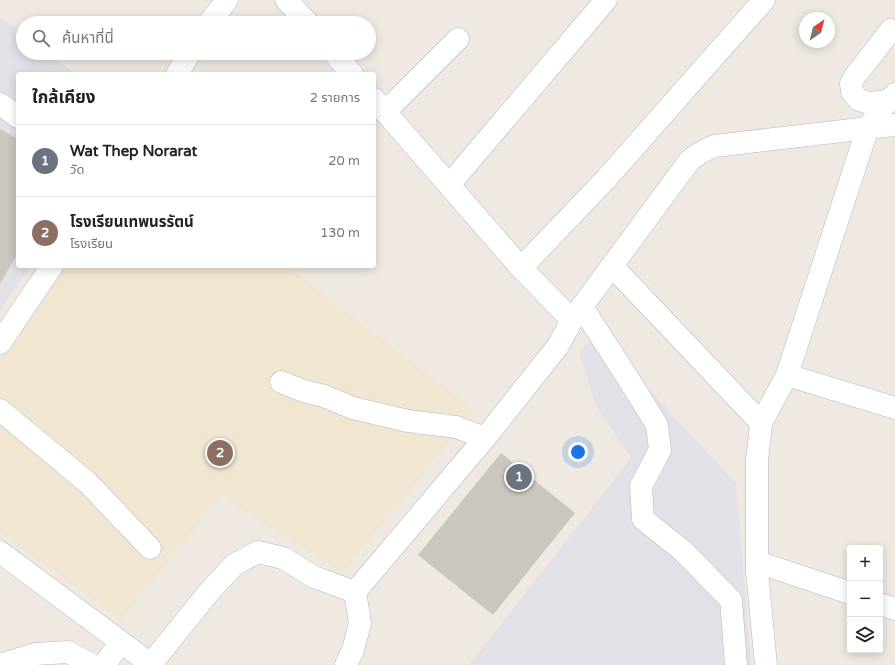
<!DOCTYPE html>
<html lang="th">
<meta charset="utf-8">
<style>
body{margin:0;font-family:"Varela Round","Noto Sans Thai",sans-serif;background:#f6f6f6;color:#222}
.controls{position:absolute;right:12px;bottom:12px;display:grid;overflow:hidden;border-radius:4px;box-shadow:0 2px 10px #0003}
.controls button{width:36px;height:36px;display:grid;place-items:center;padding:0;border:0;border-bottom:1px solid #e0e0e0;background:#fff;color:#222;font:20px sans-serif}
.compass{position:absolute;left:799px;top:12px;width:36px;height:36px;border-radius:50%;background:#fff;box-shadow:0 2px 10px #0003;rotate:35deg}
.you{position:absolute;left:578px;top:452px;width:14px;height:14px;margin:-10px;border:3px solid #fff;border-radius:50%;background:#1a73e8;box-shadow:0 0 0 6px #1a73e833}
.badge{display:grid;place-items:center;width:26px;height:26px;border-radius:50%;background:#b45309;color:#fff;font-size:13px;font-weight:700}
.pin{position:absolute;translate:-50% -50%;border:2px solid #fff;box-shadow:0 1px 4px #0006}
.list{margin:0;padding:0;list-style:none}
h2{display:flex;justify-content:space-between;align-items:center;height:52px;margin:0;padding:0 16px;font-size:17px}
h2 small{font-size:13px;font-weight:400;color:#767676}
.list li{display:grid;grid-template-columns:26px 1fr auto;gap:12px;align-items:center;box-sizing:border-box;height:72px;padding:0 16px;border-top:1px solid #e0e0e0}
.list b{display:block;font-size:15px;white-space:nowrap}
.list p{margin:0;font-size:13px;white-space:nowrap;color:#767676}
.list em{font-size:13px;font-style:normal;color:#767676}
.icon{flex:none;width:22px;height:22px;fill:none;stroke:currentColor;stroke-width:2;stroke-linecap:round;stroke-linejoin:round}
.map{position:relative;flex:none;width:895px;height:665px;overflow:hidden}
.search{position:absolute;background:#fff;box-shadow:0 2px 10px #0003;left:16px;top:16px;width:360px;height:44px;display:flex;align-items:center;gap:10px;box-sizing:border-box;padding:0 14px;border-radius:22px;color:#767676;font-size:15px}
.panel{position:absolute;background:#fff;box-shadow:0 2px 10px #0003;left:16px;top:72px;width:360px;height:196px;border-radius:4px}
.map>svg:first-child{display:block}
.industrial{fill:#e3e1e8}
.education{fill:#f0e6d1}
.building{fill:#cbc7bf}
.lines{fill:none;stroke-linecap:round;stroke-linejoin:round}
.minor-casing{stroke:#b4b7c1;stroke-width:23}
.minor{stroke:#fff;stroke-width:22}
</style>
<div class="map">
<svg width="895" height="665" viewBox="0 0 895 665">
<rect width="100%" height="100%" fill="#efe9e1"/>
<g class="industrial">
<polygon points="0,17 23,34 23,53 48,53 76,74 18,74 18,266 30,266 0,310"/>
<polygon points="597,334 736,483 751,665 469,665 631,458 595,404 579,352"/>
</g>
<polygon class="education" points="64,266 286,266 475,410 342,573 221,496 121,620 0,532 0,360 7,351"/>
<g class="building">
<polygon points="0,129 18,139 18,253 0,284"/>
<polygon points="501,453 575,513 493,615 418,555"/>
</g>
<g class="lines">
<g class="minor-casing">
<g id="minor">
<polyline points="286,0 308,23"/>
<polyline points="209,23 227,0"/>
<polyline points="334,53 352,74"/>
<polyline points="177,74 190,53"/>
<polyline points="374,99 521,268 572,320"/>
<polyline points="888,101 869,103 859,100 852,92 851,83 856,75 891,30"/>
<polyline points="0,104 18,117"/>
<polyline points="385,112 458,39"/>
<polyline points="449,185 606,0"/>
<polyline points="612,266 761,423"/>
<polyline points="521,268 606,179 764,0"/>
<polyline points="582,307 629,380 657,425 660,450 641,486 643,519 683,551 731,600 736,665"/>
<polyline points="0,343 52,266"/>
<polyline points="787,375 895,408"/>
<polyline points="281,382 304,391 324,396 353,408 408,421 456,427 485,438"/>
<polyline points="0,410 88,483 150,548"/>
<polyline points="0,552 152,665"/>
<polyline points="757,562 850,593"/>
<polyline points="880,604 895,609"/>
<polyline points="151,664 209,592 234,565 258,552 283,558 314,577 355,592"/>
<polyline points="0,665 35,654 68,652 92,665"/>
<polyline points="104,665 121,642"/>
<polyline points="346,665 353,650 360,623 355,592 485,438 558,346 572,320 690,160 700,153 714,146 895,125"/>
<polyline points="766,665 757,572 757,460 761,423 787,375 868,127 888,101 895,94"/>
</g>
</g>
<use href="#minor" class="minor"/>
</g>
</svg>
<div class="controls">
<button>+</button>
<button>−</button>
<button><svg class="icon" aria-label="layers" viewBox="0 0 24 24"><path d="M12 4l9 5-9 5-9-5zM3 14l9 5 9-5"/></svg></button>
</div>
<svg class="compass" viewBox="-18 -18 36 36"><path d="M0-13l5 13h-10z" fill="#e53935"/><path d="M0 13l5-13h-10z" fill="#767676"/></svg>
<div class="you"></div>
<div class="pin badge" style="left:519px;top:477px;background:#6b7280">1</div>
<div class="pin badge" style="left:220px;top:453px;background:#8d6e63">2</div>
<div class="search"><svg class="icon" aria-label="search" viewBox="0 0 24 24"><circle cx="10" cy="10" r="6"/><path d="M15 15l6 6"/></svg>ค้นหาที่นี่</div>
<section class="panel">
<h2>ใกล้เคียง<small>2 รายการ</small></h2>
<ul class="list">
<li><span class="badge" style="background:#6b7280">1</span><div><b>Wat Thep Norarat</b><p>วัด</p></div><em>20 m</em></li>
<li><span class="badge" style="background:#8d6e63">2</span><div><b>โรงเรียนเทพนรรัตน์</b><p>โรงเรียน</p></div><em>130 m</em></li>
</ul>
</section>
</div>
